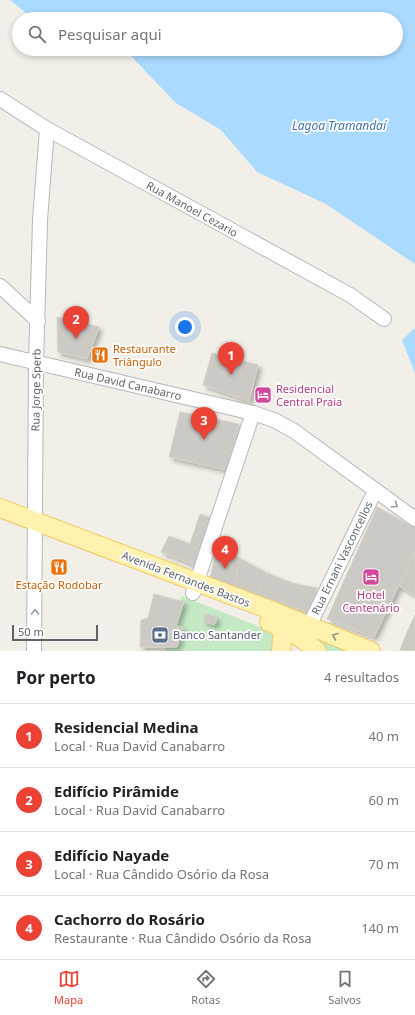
<!DOCTYPE html>
<html lang="pt">
<meta charset="utf-8">
<style>
body{margin:0;font-family:"Noto Sans",sans-serif;background:#f2f2f2;color:#202124}
.scale{position:absolute;left:12px;bottom:10px;width:86px;box-sizing:border-box;padding-left:4px;border:2px solid #5f6368;border-top:0;font-size:11px;line-height:14px;white-space:nowrap;color:#5f6368;-webkit-text-stroke:3px #fff;paint-order:stroke}
.you{position:absolute;left:185px;top:327px;width:14px;height:14px;margin:-10px;border:3px solid #fff;border-radius:50%;background:#1a73e8;box-shadow:0 0 0 6px #1a73e833}
.badge{display:grid;place-items:center;width:26px;height:26px;border-radius:50%;background:#ea4335;color:#fff;font-size:13px;font-weight:700}
.pin{position:absolute;translate:-50% -33px;filter:drop-shadow(0 1px 2px #0008)}
.pin::after{content:'';position:absolute;top:21px;width:14px;height:12px;background:inherit;clip-path:polygon(0 0,100% 0,50% 100%)}
.list{margin:0;padding:0;list-style:none}
h2{display:flex;justify-content:space-between;align-items:center;height:52px;margin:0;padding:0 16px;font-size:17px}
h2 small{font-size:13px;font-weight:400;color:#757577}
.list li{display:grid;grid-template-columns:26px 1fr auto;gap:12px;align-items:center;box-sizing:border-box;height:64px;padding:0 16px;border-top:1px solid #e0e0e0}
.list b{display:block;font-size:15px;white-space:nowrap}
.list p{margin:0;font-size:13px;white-space:nowrap;color:#757577}
.list em{font-size:13px;font-style:normal;color:#757577}
.icon{flex:none;width:22px;height:22px;fill:none;stroke:currentColor;stroke-width:2;stroke-linecap:round;stroke-linejoin:round}
.map{position:relative;flex:none;width:415px;height:651px;overflow:hidden}
.search{position:absolute;background:#fff;box-shadow:0 2px 6px #0003;left:12px;right:12px;top:12px;height:44px;display:flex;align-items:center;gap:10px;box-sizing:border-box;padding:0 14px;border-radius:22px;color:#757577;font-size:15px}
.sheet{height:308px;background:#fff}
nav{display:flex;justify-content:space-around;align-items:center;box-sizing:border-box;height:56px;border-top:1px solid #e0e0e0;background:#fff;font-size:11px;color:#757577}
nav a{display:grid;justify-items:center;gap:2px}
nav .on{color:#ea4335}
.map>svg:first-child{display:block}
.green{fill:#c5e8c5}
.water{fill:#aadaff}
.building{fill:#cccac5;stroke:#d6d1c6;filter:url(#shadow)}
.lines{fill:none;stroke-linecap:round;stroke-linejoin:round}
.minor-casing{stroke:#b5b8bc;stroke-width:16}
.major-casing{stroke:#f2c960;stroke-width:20}
.minor{stroke:#fff;stroke-width:14}
.major{stroke:#fff2af;stroke-width:18}
.oneway{stroke:#979a9d}
.oneway2{stroke:#979581}
.labels{text-anchor:middle;stroke-width:3.5;stroke-linejoin:round;paint-order:stroke}
.street-label{font-size:11px;fill:#5f6368;stroke:#fff}
.food-label{font-size:11px;fill:#c56008;stroke:#fff;text-anchor:start}
.hotel-label{font-size:11px;fill:#b23c85;stroke:#fff;text-anchor:start}
.service-label{font-size:11px;fill:#4e5e75;stroke:#fff;text-anchor:start}
.water-label{font-size:12px;font-style:italic;fill:#4174aa;stroke:#fff}
</style>
<div class="map">
<svg width="415" height="651" viewBox="0 0 415 651">
<defs>
<filter id="shadow"><feDropShadow dx="3.5" dy="3.5" stdDeviation="2" flood-color="#0004"/></filter>
</defs>
<rect width="100%" height="100%" fill="#f1efe8"/>
<g class="green">
<polygon points="182,596 272,632 277,641 277,651 165,651"/>
<polygon points="309,634 356,651 325,651"/>
</g>
<g class="water">
<polygon points="10,0 415,0 415,264 326,204 257,172 221,130 176,103 131,56 113,49 396,49 396,19 35,19 32,18"/>
<polygon points="415,328 415,373 402,340"/>
</g>
<g class="building">
<polygon points="57,317 99,327 87,359 58,352"/>
<polygon points="212,353 258,365 249,401 203,385"/>
<polygon points="180,412 239,424 227,470 169,457"/>
<polygon points="377,507 415,528 415,552 374,637 327,619"/>
<polygon points="200,514 214,519 198,566 161,552 169,536 190,544"/>
<polygon points="216,551 239,558 235,590 210,579"/>
<polygon points="415,552 415,595 399,586"/>
<polygon points="239,558 267,573 256,600 235,590"/>
<polygon points="267,573 292,583 282,603 258,595"/>
<polygon points="292,583 317,588 308,613 282,603"/>
<polygon points="154,594 184,602 176,626 183,627 177,647 140,647 141,620 148,618"/>
<polygon points="207,614 216,617 216,622 214,625 205,622 203,619 205,615"/>
<polygon points="415,615 415,651 400,650 405,637"/>
</g>
<g class="lines">
<g class="minor-casing">
<g id="minor">
<polyline points="0,99 47,129 350,295 384,319"/>
<polyline points="0,286 38,321"/>
<polyline points="0,354 253,413 274,420 294,431 415,519"/>
<polyline points="193,593 253,413"/>
<polyline points="309,626 375,491"/>
<polyline points="34,651 36,363 40,220 47,129"/>
</g>
</g>
<g class="major-casing">
<g id="major">
<polyline points="0,508 273,611 371,651"/>
<path d="M269 622C288 629 303 638 317 651"/>
<polyline points="281,651 283,627 285,618"/>
</g>
</g>
<use href="#minor" class="minor"/>
<use href="#major" class="major"/>
</g>
<defs><path id="oneway-chevron" d="M-2-3.5L2.5 0L-2 3.5" fill="none" stroke-width="1.6" stroke-linecap="round" stroke-linejoin="round"/></defs>
<g class="oneway">
<use href="#oneway-chevron" transform="translate(395 505) rotate(35)"/>
<use href="#oneway-chevron" transform="translate(35 612) rotate(-90)"/>
</g>
<use class="oneway2" href="#oneway-chevron" transform="translate(335 636) rotate(-158)"/>
<defs>
<g id="restaurant-square" transform="scale(0.9)"><rect x="-9" y="-9" width="18" height="18" rx="4" fill="#e8710a" stroke="#fff"/><path d="M-5-6h1v4h1v-4h1v4h1v-4h1v5L-1.5 .5V6h-2V.5L-5-1ZM5-6V6H3V1.5H1.5Q1.5-4 5-6Z" fill="#fff"/></g>
<g id="hotel-square" transform="scale(0.9)"><rect x="-9" y="-9" width="18" height="18" rx="4" fill="#d1479c" stroke="#fff"/><path d="M-6-4.5h1.5V1H6V5H4.5V3h-9V5H-6ZM-4 0a1.8 1.8 0 1 1 3.6 0ZM.5 0V-2.5h3Q6-2.5 6 0Z" fill="#fff"/></g>
<g id="bank-square" transform="scale(0.9)"><rect x="-9" y="-9" width="18" height="18" rx="4" fill="#5c6f8a" stroke="#fff"/><path d="M-6-4H6V4H-6ZM0-2.3a2.3 2.3 0 1 0 0 4.6a2.3 2.3 0 1 0 0-4.6Z" fill="#fff"/></g>
</defs>
<g fill-rule="evenodd">
<use href="#restaurant-square" x="100" y="355"/>
<use href="#hotel-square" x="263" y="395"/>
<use href="#restaurant-square" x="59" y="567"/>
<use href="#hotel-square" x="371" y="577"/>
<use href="#bank-square" x="160" y="635"/>
</g>
<g class="labels">
<g class="street-label">
<text transform="translate(192 209) rotate(29)" y="4">Rua Manoel Cezario</text>
<text transform="translate(128 384) rotate(13)" y="4">Rua David Canabarro</text>
<text transform="translate(36 390) rotate(-89)" y="4">Rua Jorge Sperb</text>
<text transform="translate(342 558) rotate(-64)" y="4">Rua Ernani Vasconcellos</text>
<text transform="translate(186 579) rotate(21)" y="4">Avenida Fernandes Bastos</text>
</g>
<g class="food-label">
<text x="113" y="353">Restaurante<tspan x="113" dy="13">Triângulo</tspan></text>
<text x="59" y="589" text-anchor="middle">Estação Rodobar</text>
</g>
<g class="hotel-label">
<text x="276" y="393">Residencial<tspan x="276" dy="13">Central Praia</tspan></text>
<text x="371" y="599" text-anchor="middle">Hotel<tspan x="371" dy="13">Centenário</tspan></text>
</g>
<g class="service-label">
<text x="173" y="639">Banco Santander</text>
</g>
<g class="water-label">
<text x="339" y="130">Lagoa Tramandaí</text>
</g>
</g>
</svg>
<div class="scale">50 m</div>
<div class="you"></div>
<div class="pin badge" style="left:231px;top:375px">1</div>
<div class="pin badge" style="left:76px;top:339px">2</div>
<div class="pin badge" style="left:204px;top:440px">3</div>
<div class="pin badge" style="left:225px;top:569px">4</div>
<div class="search"><svg class="icon" aria-label="search" viewBox="0 0 24 24"><circle cx="10" cy="10" r="6"/><path d="M15 15l6 6"/></svg>Pesquisar aqui</div>
</div>
<section class="sheet">
<h2>Por perto<small>4 resultados</small></h2>
<ul class="list">
<li><span class="badge">1</span><div><b>Residencial Medina</b><p>Local · Rua David Canabarro</p></div><em>40 m</em></li>
<li><span class="badge">2</span><div><b>Edifício Pirâmide</b><p>Local · Rua David Canabarro</p></div><em>60 m</em></li>
<li><span class="badge">3</span><div><b>Edifício Nayade</b><p>Local · Rua Cândido Osório da Rosa</p></div><em>70 m</em></li>
<li><span class="badge">4</span><div><b>Cachorro do Rosário</b><p>Restaurante · Rua Cândido Osório da Rosa</p></div><em>140 m</em></li>
</ul>
</section>
<nav>
<a class="on"><svg class="icon" aria-label="map" viewBox="0 0 24 24"><path d="M3 6l6-2 6 2 6-2v14l-6 2-6-2-6 2zM9 4v14M15 6v14"/></svg>Mapa</a>
<a><svg class="icon" aria-label="directions" viewBox="0 0 24 24"><path d="M12 3l9 9-9 9-9-9zM9 14v-3h6M13 9l2 2-2 2"/></svg>Rotas</a>
<a><svg class="icon" aria-label="saved" viewBox="0 0 24 24"><path d="M7 4h10v16l-5-4-5 4z"/></svg>Salvos</a>
</nav>
